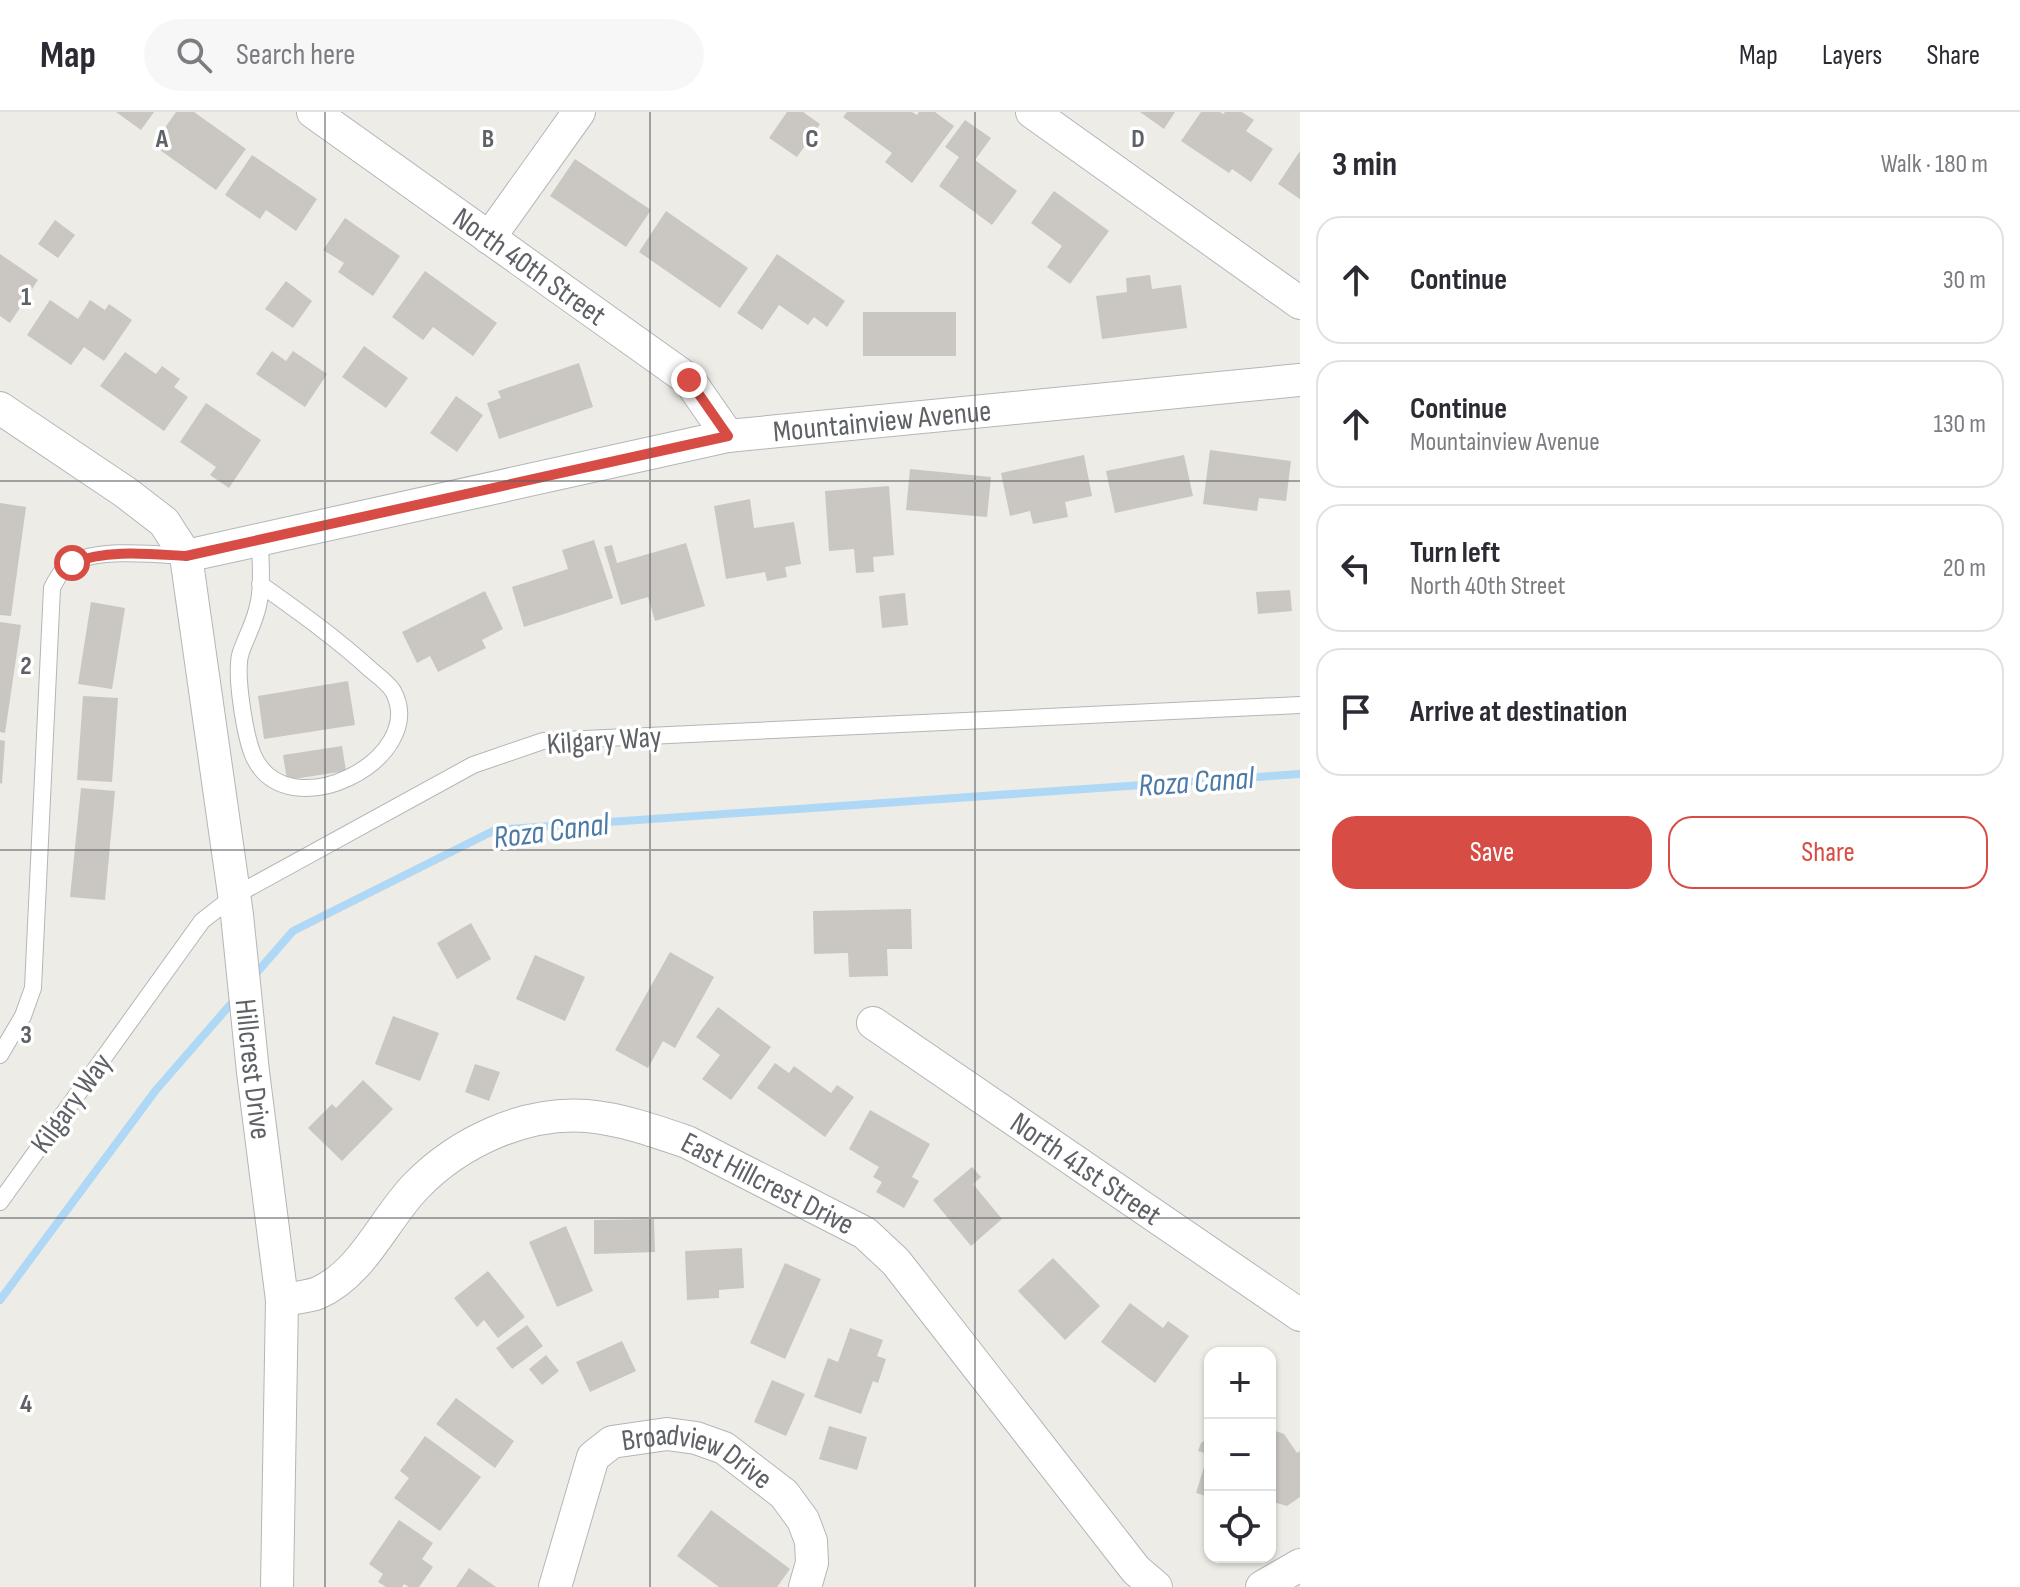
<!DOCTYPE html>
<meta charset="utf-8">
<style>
body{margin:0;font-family:"Sofia Sans Condensed",sans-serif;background:#f7f7f7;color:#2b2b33}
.controls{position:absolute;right:24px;bottom:24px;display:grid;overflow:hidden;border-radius:16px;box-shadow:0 2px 6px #0004}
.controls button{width:72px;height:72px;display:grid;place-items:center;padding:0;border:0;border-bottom:2px solid #e1e1e2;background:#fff;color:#2b2b33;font:40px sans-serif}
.stop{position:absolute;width:24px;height:24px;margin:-18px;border:6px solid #d74c44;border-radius:50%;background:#fff}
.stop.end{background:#d74c44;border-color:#fff;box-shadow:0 2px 8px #0008}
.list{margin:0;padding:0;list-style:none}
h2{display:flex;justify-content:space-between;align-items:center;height:104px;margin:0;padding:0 32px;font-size:34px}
h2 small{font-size:26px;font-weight:400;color:#7c7c81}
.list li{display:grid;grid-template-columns:52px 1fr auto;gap:24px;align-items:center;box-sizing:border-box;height:128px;margin:0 16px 16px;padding:0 16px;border:2px solid #e1e1e2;border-radius:24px}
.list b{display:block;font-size:30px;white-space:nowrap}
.list p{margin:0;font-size:26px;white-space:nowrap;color:#7c7c81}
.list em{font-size:26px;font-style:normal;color:#7c7c81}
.actions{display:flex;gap:16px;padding:24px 32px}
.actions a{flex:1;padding:18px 0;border:2px solid #d74c44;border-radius:24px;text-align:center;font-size:28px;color:#d74c44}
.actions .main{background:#d74c44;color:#fff}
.icon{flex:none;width:44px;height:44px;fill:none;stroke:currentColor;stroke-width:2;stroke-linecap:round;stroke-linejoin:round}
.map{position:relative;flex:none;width:1300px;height:1475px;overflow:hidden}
header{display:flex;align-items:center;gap:48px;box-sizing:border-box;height:112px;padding:0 40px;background:#fff;border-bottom:2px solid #e1e1e2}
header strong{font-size:38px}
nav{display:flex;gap:44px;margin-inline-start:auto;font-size:28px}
.search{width:560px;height:72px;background:#f7f7f7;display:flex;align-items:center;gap:20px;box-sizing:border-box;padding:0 28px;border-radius:44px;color:#7c7c81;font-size:30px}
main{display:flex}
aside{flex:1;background:#fff}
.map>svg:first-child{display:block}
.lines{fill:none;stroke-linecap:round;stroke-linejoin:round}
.stream{stroke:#afd8f6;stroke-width:8}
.building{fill:#cac7c3}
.service-casing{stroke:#b3b6b9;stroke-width:18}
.minor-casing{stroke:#b3b6b9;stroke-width:34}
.service{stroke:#fff;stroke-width:16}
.minor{stroke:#fff;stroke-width:32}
.route{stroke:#d74c44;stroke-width:10}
.grid{fill:none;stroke:#5e6165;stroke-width:2;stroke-opacity:0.55}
.labels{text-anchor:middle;stroke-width:7;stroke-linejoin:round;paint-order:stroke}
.street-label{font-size:30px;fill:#5e6165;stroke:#fff}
.water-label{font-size:32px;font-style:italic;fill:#4c7aa6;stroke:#fff}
.grid-label{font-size:26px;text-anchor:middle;font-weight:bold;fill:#5e6165;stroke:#fff;stroke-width:7;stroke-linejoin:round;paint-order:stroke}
</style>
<header>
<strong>Map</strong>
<div class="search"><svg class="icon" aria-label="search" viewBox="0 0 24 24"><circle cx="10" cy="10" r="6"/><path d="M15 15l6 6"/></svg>Search here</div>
<nav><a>Map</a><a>Layers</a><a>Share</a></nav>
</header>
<main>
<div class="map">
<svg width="1300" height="1475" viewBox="0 0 1300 1475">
<rect width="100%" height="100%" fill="#eeece6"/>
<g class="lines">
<g class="stream">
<polyline points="252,866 293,819 495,718 1300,662"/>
<polyline points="0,1188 156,978 236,886"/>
</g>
</g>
<g class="building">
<polygon points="116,0 154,0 141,18"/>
<polygon points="176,0 194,0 246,37 216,78 153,33"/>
<polygon points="787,0 803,0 820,12 797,45 769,26"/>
<polygon points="847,0 912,0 917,3 919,0 935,0 954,14 912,71 885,50 892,41 843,5"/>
<polygon points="1140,0 1175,0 1164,17"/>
<polygon points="1201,0 1220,0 1223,2 1225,0 1242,0 1254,8 1246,19 1273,37 1251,70 1232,57 1229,61 1181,29"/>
<polygon points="965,8 991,26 975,48 1017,79 992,113 939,74 959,45 945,35"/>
<polygon points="1300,39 1300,87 1278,72"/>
<polygon points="252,43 317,87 296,119 266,98 260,107 225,83"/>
<polygon points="575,47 651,98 626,135 550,84"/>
<polygon points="1054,79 1109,119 1070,172 1047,155 1062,134 1031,111"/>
<polygon points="666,99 748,156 720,196 639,140"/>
<polygon points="345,106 400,144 373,184 338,160 344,151 323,138"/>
<polygon points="55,108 75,123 58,146 38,132"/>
<polygon points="0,142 38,168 10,211 0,204"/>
<polygon points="777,142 845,189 827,215 814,205 808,213 779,193 762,218 737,201"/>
<polygon points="425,159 497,211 473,244 433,215 423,228 392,205"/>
<polygon points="1150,163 1152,177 1181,173 1187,216 1102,227 1096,184 1127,180 1126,166"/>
<polygon points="286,169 312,189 293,216 265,197"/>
<polygon points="50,188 78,207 90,188 105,198 109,192 132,208 104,249 84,235 71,253 27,223"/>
<rect x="863" y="200" width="93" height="44"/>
<polygon points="364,234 408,266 386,296 342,265"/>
<polygon points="272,239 286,249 293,239 327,262 305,295 256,262"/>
<polygon points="125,240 156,262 162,254 180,267 174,275 188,285 164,319 100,274"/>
<polygon points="579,251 593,295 499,327 487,291 501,286 498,279"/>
<polygon points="456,284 483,303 457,340 430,321"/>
<polygon points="206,291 261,328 229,376 210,363 216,355 180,330"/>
<polygon points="1210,338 1291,349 1286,389 1259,386 1257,399 1203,392"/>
<polygon points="1084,343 1092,384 1065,390 1068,405 1033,412 1030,399 1010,404 1001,361"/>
<polygon points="1184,343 1193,384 1115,401 1106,359"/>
<polygon points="910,357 991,365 987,405 906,398"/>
<polygon points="889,374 894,443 873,445 874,460 856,461 854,437 829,439 825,379"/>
<polygon points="750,387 754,416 794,410 801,452 785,455 787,465 767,469 765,460 726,467 714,394"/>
<polygon points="0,391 26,395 11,504 0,503"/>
<polygon points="594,428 613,486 524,515 512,475 568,457 562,438"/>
<polygon points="686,431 705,494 655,509 648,485 621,493 604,435 612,433 617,451"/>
<polygon points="1290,478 1292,499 1258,502 1256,480"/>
<polygon points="485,479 503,517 482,528 486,536 438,560 430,544 417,551 402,520"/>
<polygon points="905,481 908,513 882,516 879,484"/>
<polygon points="91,490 125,496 112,577 78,572"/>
<polygon points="0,510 21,513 5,621 0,620"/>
<polygon points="348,569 355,613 264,627 258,584"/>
<polygon points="83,584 118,586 112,670 77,668"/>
<polygon points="0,628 5,629 2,672 0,671"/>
<polygon points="342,634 346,659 287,668 283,643"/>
<polygon points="81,676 115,679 105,788 70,785"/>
<polygon points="911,797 912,837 887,837 888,864 849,865 848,841 814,842 813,799"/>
<polygon points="471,811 491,847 457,867 437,831"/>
<polygon points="670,840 714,865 675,936 663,929 648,956 615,938"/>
<polygon points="535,843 585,865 565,909 516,887"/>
<polygon points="718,895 771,935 731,988 702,967 720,943 696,925"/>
<polygon points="393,904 439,921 420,969 375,952"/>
<polygon points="775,951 789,961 794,954 831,981 837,973 854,985 825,1025 757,976"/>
<polygon points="475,952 500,960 489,989 465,980"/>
<polygon points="363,968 393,997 342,1049 308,1016 332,992 336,996"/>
<polygon points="870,998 930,1032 912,1065 919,1069 904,1096 876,1080 882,1070 873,1065 879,1055 849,1037"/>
<polygon points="972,1055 981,1065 973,1072 1002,1107 971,1134 933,1088"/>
<polygon points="654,1107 655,1140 594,1142 594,1108"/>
<polygon points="566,1114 593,1179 557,1195 529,1130"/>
<polygon points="742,1136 744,1176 719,1178 719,1186 687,1188 685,1139"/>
<polygon points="1053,1146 1100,1194 1065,1228 1018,1179"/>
<polygon points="785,1151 821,1167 785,1247 750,1231"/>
<polygon points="488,1159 525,1205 498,1226 484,1208 477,1215 454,1186"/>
<polygon points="1130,1191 1163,1216 1168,1209 1189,1224 1155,1271 1101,1230"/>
<polygon points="527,1213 543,1234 512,1257 496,1236"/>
<polygon points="850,1216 883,1228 877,1244 886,1247 878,1271 873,1269 861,1302 814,1285 828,1246 838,1250"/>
<polygon points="622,1229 636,1259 590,1280 576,1250"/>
<polygon points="546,1243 559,1259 542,1273 529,1257"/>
<polygon points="772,1268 805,1282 786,1324 754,1310"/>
<polygon points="456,1286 514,1329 495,1356 436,1312"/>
<polygon points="829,1314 867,1325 857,1358 819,1347"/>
<polygon points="1270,1317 1284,1322 1297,1341 1300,1339 1300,1385 1287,1394 1270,1389"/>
<polygon points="425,1324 481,1365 440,1419 394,1386 409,1366 400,1359"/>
<polygon points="1210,1325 1210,1385 1196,1381 1208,1342 1198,1339 1201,1331"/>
<polygon points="711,1398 790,1457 777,1475 719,1475 677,1444"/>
<polygon points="399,1408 433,1431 422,1447 433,1455 419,1475 409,1475 404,1472 402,1475 386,1475 378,1470 383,1462 369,1452"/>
<polygon points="469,1456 496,1475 456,1475"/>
</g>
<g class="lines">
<g class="service-casing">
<g id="service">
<path d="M260 428C260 447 263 469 259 489 256 508 247 523 241 540 234 560 245 623 253 643 286 720 430 647 393 579 388 571 378 564 371 558 336 526 298 499 260 472"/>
<path d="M0 943 23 904 33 876 52 476C57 466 62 457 72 451 97 436 156 442 185 444"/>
<polyline points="0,1090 202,809 234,784 473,653 543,629 1300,593"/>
</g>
</g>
<g class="minor-casing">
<g id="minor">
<path id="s1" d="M313 0 689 268 728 324"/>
<polyline points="1032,0 1300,191"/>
<polyline points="489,126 579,0"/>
<path id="s2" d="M0 296 125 380 164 410 186 444 237 803 253 960 282 1188 277 1475"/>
<path id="s3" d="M186 444 728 324 1300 268"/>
<path id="s4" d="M873 911 1300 1203"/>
<path id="s5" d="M282 1188C293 1186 307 1185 318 1181 363 1161 384 1107 416 1074 459 1030 525 999 587 1004 621 1007 655 1019 687 1030L865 1121 896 1150 1136 1458 1156 1475"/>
<path id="s6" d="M555 1475 593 1345 612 1330 667 1322 696 1326 724 1336 784 1382 803 1408 811 1429 812 1451 805 1475"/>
<polyline points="1262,1475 1300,1453"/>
</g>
</g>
<use href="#service" class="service"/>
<use href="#minor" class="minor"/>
</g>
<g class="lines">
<path class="route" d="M72 451C108 437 149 442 186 444L728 324 689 268"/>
</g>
<path class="grid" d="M325 0V1475M650 0V1475M975 0V1475M0 369H1300M0 738H1300M0 1106H1300"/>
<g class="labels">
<g class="street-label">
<text dy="10" stroke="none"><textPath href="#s1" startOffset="266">North 40th Street</textPath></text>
<text dy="10" stroke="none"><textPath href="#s3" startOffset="710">Mountainview Avenue</textPath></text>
<text transform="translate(604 628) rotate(-4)" y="10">Kilgary Way</text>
<text dy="10" stroke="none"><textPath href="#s2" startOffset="758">Hillcrest Drive</textPath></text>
<text transform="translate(71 991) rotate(-54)" y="10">Kilgary Way</text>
<text dy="10" stroke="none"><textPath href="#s4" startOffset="258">North 41st Street</textPath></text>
<text dy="10" stroke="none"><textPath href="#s5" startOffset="568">East Hillcrest Drive</textPath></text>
<text dy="10" stroke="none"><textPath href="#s6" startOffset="250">Broadview Drive</textPath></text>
</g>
<g class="water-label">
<text transform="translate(1196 669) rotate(-4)" y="11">Roza Canal</text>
<text transform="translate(551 718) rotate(-7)" y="11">Roza Canal</text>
</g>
</g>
<g class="grid-label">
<text x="162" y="35">A</text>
<text x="488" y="35">B</text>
<text x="812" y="35">C</text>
<text x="1138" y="35">D</text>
<text x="26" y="193">1</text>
<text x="26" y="562">2</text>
<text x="26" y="931">3</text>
<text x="26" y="1300">4</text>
</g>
</svg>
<div class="controls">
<button>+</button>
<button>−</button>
<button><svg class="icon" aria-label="locate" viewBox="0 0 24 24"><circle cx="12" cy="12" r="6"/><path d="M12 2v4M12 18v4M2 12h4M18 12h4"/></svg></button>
</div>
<div class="stop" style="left:72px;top:451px"></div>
<div class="stop end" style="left:689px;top:268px"></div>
</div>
<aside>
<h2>3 min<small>Walk · 180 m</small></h2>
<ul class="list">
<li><svg class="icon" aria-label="ahead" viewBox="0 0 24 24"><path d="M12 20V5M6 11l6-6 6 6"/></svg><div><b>Continue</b></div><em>30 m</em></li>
<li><svg class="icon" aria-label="ahead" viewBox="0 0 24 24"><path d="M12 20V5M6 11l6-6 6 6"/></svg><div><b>Continue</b><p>Mountainview Avenue</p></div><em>130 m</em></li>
<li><svg class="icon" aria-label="left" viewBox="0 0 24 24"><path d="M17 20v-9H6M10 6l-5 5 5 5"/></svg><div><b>Turn left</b><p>North 40th Street</p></div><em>20 m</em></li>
<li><svg class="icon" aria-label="arrive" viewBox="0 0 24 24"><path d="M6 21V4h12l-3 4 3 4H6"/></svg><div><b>Arrive at destination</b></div></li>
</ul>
<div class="actions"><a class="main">Save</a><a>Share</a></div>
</aside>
</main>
